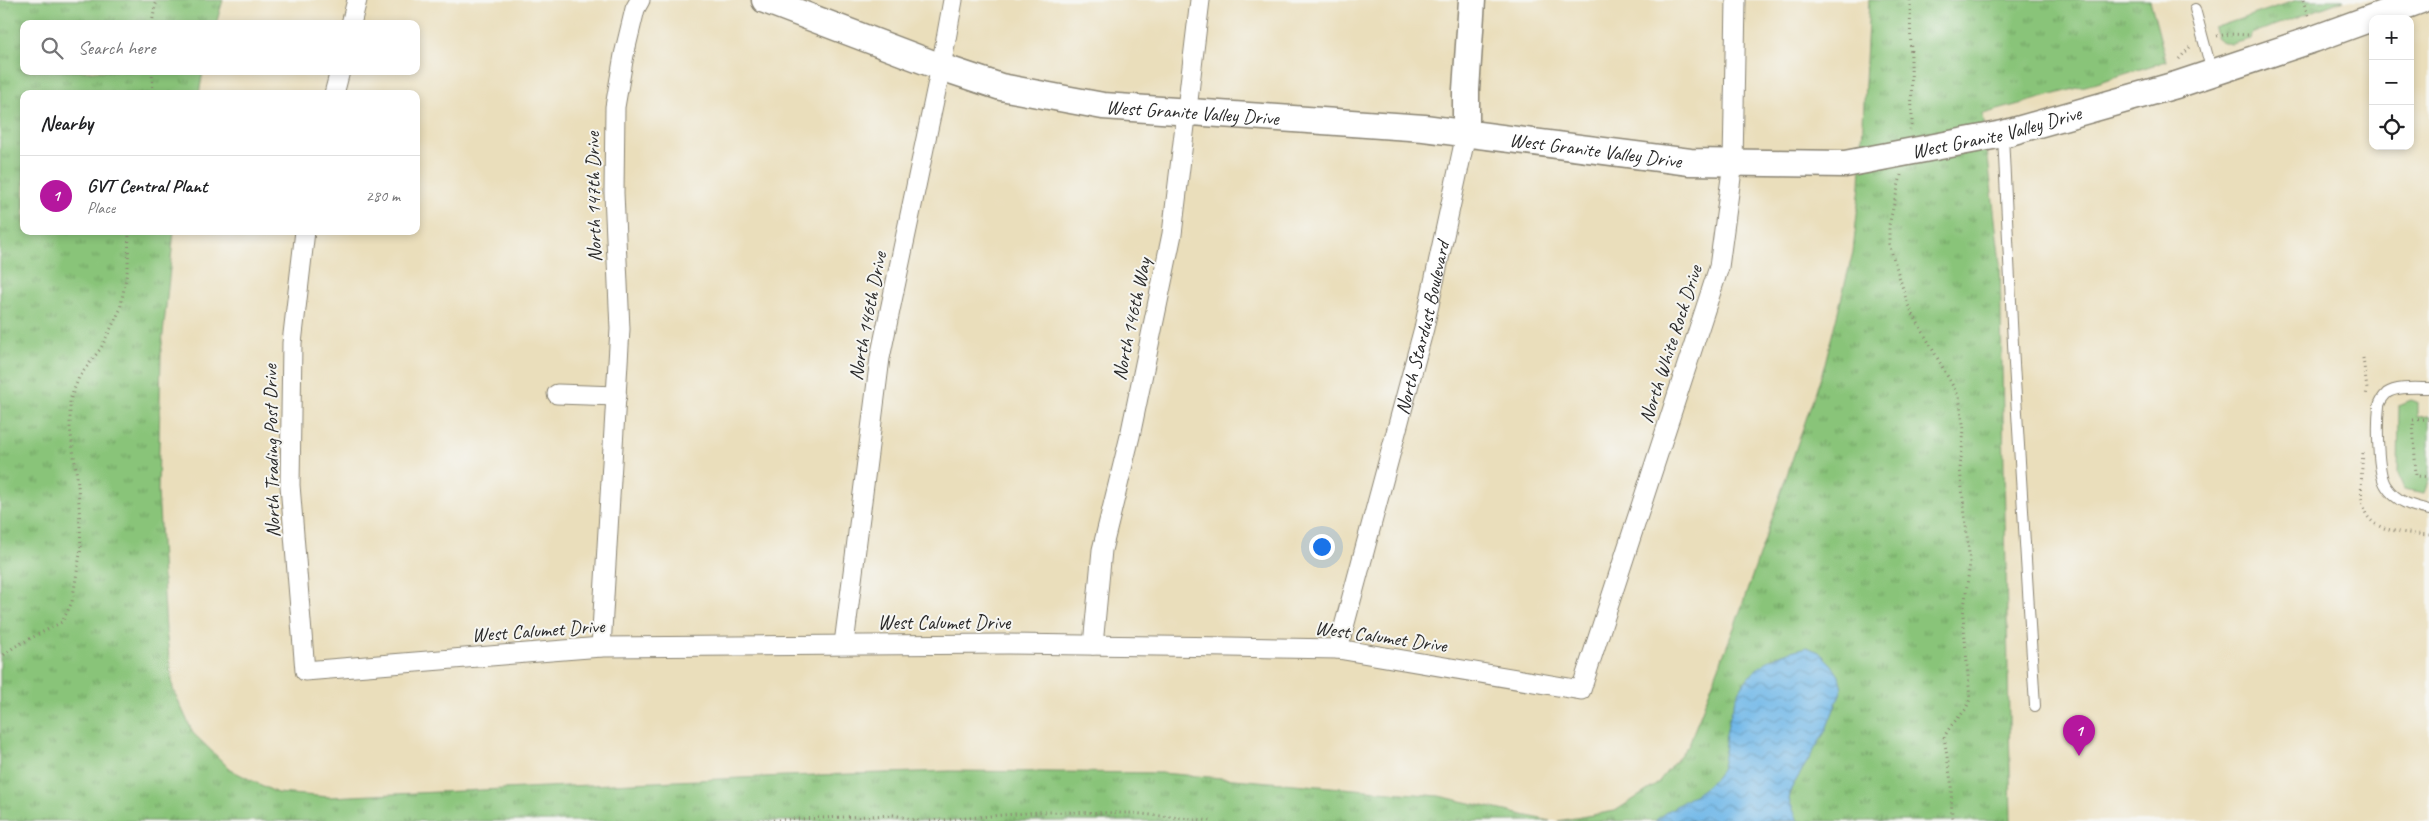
<!DOCTYPE html>
<meta charset="utf-8">
<style>
body{margin:0;font-family:Caveat,sans-serif;background:#f6f6f6;color:#202124}
.controls{position:absolute;right:15px;top:15px;display:grid;overflow:hidden;border-radius:10px;box-shadow:0 2px 8px #0003}
.controls button{width:45px;height:45px;display:grid;place-items:center;padding:0;border:0;border-bottom:1px solid #e0e0e0;background:#fff;color:#202124;font:25px sans-serif}
.you{position:absolute;left:1321px;top:546px;width:18px;height:18px;margin:-12px;border:4px solid #fff;border-radius:50%;background:#1a73e8;box-shadow:0 0 0 8px #1a73e833}
.badge{display:grid;place-items:center;width:32px;height:32px;border-radius:50%;background:#b5179e;color:#fff;font-size:16px;font-weight:700}
.pin{position:absolute;translate:-50% -41px;filter:drop-shadow(0 1px 2px #0008)}
.pin::after{content:'';position:absolute;top:26px;width:18px;height:15px;background:inherit;clip-path:polygon(0 0,100% 0,50% 100%)}
.list{margin:0;padding:0;list-style:none}
h2{display:flex;justify-content:space-between;align-items:center;height:65px;margin:0;padding:0 20px;font-size:21px}
h2 small{font-size:16px;font-weight:400;color:#757577}
.list li{display:grid;grid-template-columns:32px 1fr auto;gap:15px;align-items:center;box-sizing:border-box;height:80px;padding:0 20px;border-top:1px solid #e0e0e0}
.list b{display:block;font-size:19px;white-space:nowrap}
.list p{margin:0;font-size:16px;white-space:nowrap;color:#757577}
.list em{font-size:16px;font-style:normal;color:#757577}
.icon{flex:none;width:28px;height:28px;fill:none;stroke:currentColor;stroke-width:2;stroke-linecap:round;stroke-linejoin:round}
.map{position:relative;flex:none;width:2429px;height:821px;overflow:hidden}
.search{position:absolute;background:#fff;box-shadow:0 2px 8px #0003;left:20px;top:20px;width:400px;height:55px;display:flex;align-items:center;gap:12px;box-sizing:border-box;padding:0 18px;border-radius:10px;color:#757577;font-size:19px}
.panel{position:absolute;background:#fff;box-shadow:0 2px 8px #0003;left:20px;top:90px;width:400px;height:145px;border-radius:10px}
.map>svg:first-child{display:block}
.grass{fill:url(#grass-tufts);stroke:#5a7852}
.garden{fill:#89c479;stroke:#5a7852}
.water{fill:url(#water-waves);stroke:#4e728a}
.lines{fill:none;stroke-linecap:round;stroke-linejoin:round}
.lane-casing{stroke:#8a8473;stroke-width:12}
.street-casing{stroke:#8a8473;stroke-width:21}
.secondary-casing{stroke:#8a8473;stroke-width:29}
.path{stroke:#8a8473;stroke-width:3;stroke-dasharray:1 4;stroke-linecap:butt}
.lane{stroke:#fff;stroke-width:10}
.street{stroke:#fff;stroke-width:19}
.secondary{stroke:#fff;stroke-width:26}
.labels{text-anchor:middle;stroke-width:4;stroke-linejoin:round;paint-order:stroke}
.street-label{font-size:20px;fill:#2b2b2b;stroke:#f6f6f2}
</style>
<div class="map">
<svg width="2429" height="821" viewBox="0 0 2429 821">
<defs>
<pattern id="grass-tufts" width="24" height="20" patternUnits="userSpaceOnUse" patternTransform="scale(1.25)"><rect width="24" height="20" fill="#89c479"/><path d="M3 7l-1-3M5 7V3M7 7l1-3M15 17l-1-3M17 17v-4M19 17l1-3" fill="none" stroke="#709f63"/></pattern>
<pattern id="water-waves" width="16" height="10" patternUnits="userSpaceOnUse" patternTransform="scale(1.25)"><rect width="16" height="10" fill="#71b8e8"/><path d="M0 5q4-4 8 0t8 0" fill="none" stroke="#5d96bc"/></pattern>
</defs>
<rect width="100%" height="100%" fill="#f6f6f2"/>
<filter id="ink" filterUnits="userSpaceOnUse"><feTurbulence type="fractalNoise" baseFrequency=".02" numOctaves="2"/><feDisplacementMap in="SourceGraphic" scale="10" xChannelSelector="R" yChannelSelector="G"/><feConvolveMatrix kernelMatrix="1 2 1 2 8 2 1 2 1" color-interpolation-filters="sRGB"/></filter>
<filter id="wash" filterUnits="userSpaceOnUse"><feTurbulence type="fractalNoise" baseFrequency=".0096" numOctaves="4" result="noise"/><feDisplacementMap in="SourceGraphic" scale="20" xChannelSelector="R" yChannelSelector="G"/><feGaussianBlur stdDeviation="1.12" result="paint"/><feColorMatrix in="noise" values="0 0 0 0 0 0 0 0 0 0 0 0 0 0 0 0 0 1.4 0 .05"/><feComposite in="paint" operator="in"/></filter>
<g filter="url(#wash)">
<rect width="100%" height="100%" fill="#eadebb"/>
<g class="grass">
<polygon points="0,0 223,0 216,24 24,24 24,71 203,71 199,94 24,94 24,231 174,231 161,353 158,491 166,630 173,689 193,733 231,770 277,793 330,797 785,776 951,771 1161,773 1439,796 1550,821 0,821"/>
<polygon points="1869,0 2150,0 2166,61 2096,83 1983,114 2000,263 2011,821 1558,821 1615,811 1656,785 1689,744 1737,620 1824,367 1853,252 1860,185"/>
<polygon points="2297,0 2344,0 2251,34 2250,39 2231,44 2221,41 2216,37 2214,28"/>
</g>
<polygon class="garden" points="2411,400 2417,402 2417,417 2429,416 2429,479 2424,493 2404,489 2398,475 2399,405"/>
<path class="water" d="M1807 647 1819 652 1832 665 1839 676 1842 689 1825 732 1791 789 1789 800 1798 821H1655C1671 805 1711 791 1721 769 1725 760 1724 745 1726 735 1735 683 1754 658 1807 647Z"/>
</g>
<g filter="url(#ink)">
<g class="lines">
<g class="lane-casing">
<g id="lane">
<polyline points="2195,9 2212,72"/>
<polyline points="2003,135 2014,364 2035,706"/>
<path d="M2429 388C2417 388 2397 386 2387 393 2384 396 2380 401 2379 406 2377 423 2377 473 2386 486 2396 502 2412 506 2429 510"/>
</g>
</g>
<g class="street-casing">
<g id="street">
<polyline points="351,24 357,0"/>
<polyline points="334,94 340,71"/>
<polyline points="305,231 292,343 290,485 305,671 601,647 1008,644 1230,647 1338,649 1581,690 1719,267 1733,163 1736,0"/>
<polyline points="557,394 617,396"/>
<polyline points="844,644 880,358 941,67 953,0"/>
<polyline points="1093,645 1102,550 1130,436 1172,234 1200,0"/>
<polyline points="601,647 620,329 614,193 615,107 624,55 635,9 640,0"/>
<path id="s1" d="M1338 649 1424 328 1466 134"/>
</g>
</g>
<g class="secondary-casing">
<g id="secondary">
<path id="s2" d="M765 0 941 67 1001 87 1103 106 1424 128 1690 162 1845 164 2003 134 2176 85 2314 39 2421 0"/>
<polyline points="1466,134 1466,90 1472,0"/>
</g>
</g>
<g class="path">
<polyline points="1910,0 1912,121 1910,130"/>
<polyline points="2303,0 2309,19"/>
<polyline points="152,24 155,6 158,0"/>
<polyline points="2217,36 2229,34 2250,35"/>
<polyline points="2179,59 2190,47"/>
<polyline points="152,71 153,94"/>
<polyline points="1901,175 1889,225 1889,244 1908,305 1959,397 1964,430 1960,469 1970,563 1963,615 1970,699 1966,709 1950,727 1944,737 1951,782 1952,821"/>
<polyline points="2363,358 2367,389 2366,397"/>
<polyline points="2429,419 2413,420 2416,476 2429,477"/>
<path d="M2363 453C2358 520 2360 530 2429 535"/>
<polyline points="0,658 14,647 62,622 72,602 81,548 78,484 70,428 70,400 79,377 101,348 120,310 128,267 129,231"/>
<polyline points="748,821 893,815 921,821"/>
<polyline points="930,821 1040,812 1131,813 1212,821"/>
</g>
<use href="#lane" class="lane"/>
<use href="#street" class="street"/>
<use href="#secondary" class="secondary"/>
</g>
</g>
<g class="labels">
<g class="street-label">
<text dy="7" stroke="none"><textPath href="#s2" startOffset="445">West Granite Valley Drive</textPath></text>
<text dy="7" stroke="none"><textPath href="#s2" startOffset="1255">West Granite Valley Drive</textPath></text>
<text dy="7" stroke="none"><textPath href="#s2" startOffset="850">West Granite Valley Drive</textPath></text>
<text transform="translate(593 197) rotate(-91)" y="7">North 147th Drive</text>
<text transform="translate(867 316) rotate(-79)" y="7">North 146th Drive</text>
<text transform="translate(1131 319) rotate(-78)" y="7">North 146th Way</text>
<text dy="7" stroke="none"><textPath href="#s1" startOffset="332">North Stardust Boulevard</textPath></text>
<text transform="translate(1670 344) rotate(-72)" y="7">North White Rock Drive</text>
<text transform="translate(271 451) rotate(-91)" y="7">North Trading Post Drive</text>
<text x="944" y="629">West Calumet Drive</text>
<text transform="translate(538 630) rotate(-4)" y="7">West Calumet Drive</text>
<text transform="translate(1381 636) rotate(8)" y="7">West Calumet Drive</text>
</g>
</g>
</svg>
<div class="controls">
<button>+</button>
<button>−</button>
<button><svg class="icon" aria-label="locate" viewBox="0 0 24 24"><circle cx="12" cy="12" r="6"/><path d="M12 2v4M12 18v4M2 12h4M18 12h4"/></svg></button>
</div>
<div class="you"></div>
<div class="pin badge" style="left:2079px;top:756px">1</div>
<div class="search"><svg class="icon" aria-label="search" viewBox="0 0 24 24"><circle cx="10" cy="10" r="6"/><path d="M15 15l6 6"/></svg>Search here</div>
<section class="panel">
<h2>Nearby<small></small></h2>
<ul class="list">
<li><span class="badge">1</span><div><b>GVT Central Plant</b><p>Place</p></div><em>280 m</em></li>
</ul>
</section>
</div>
